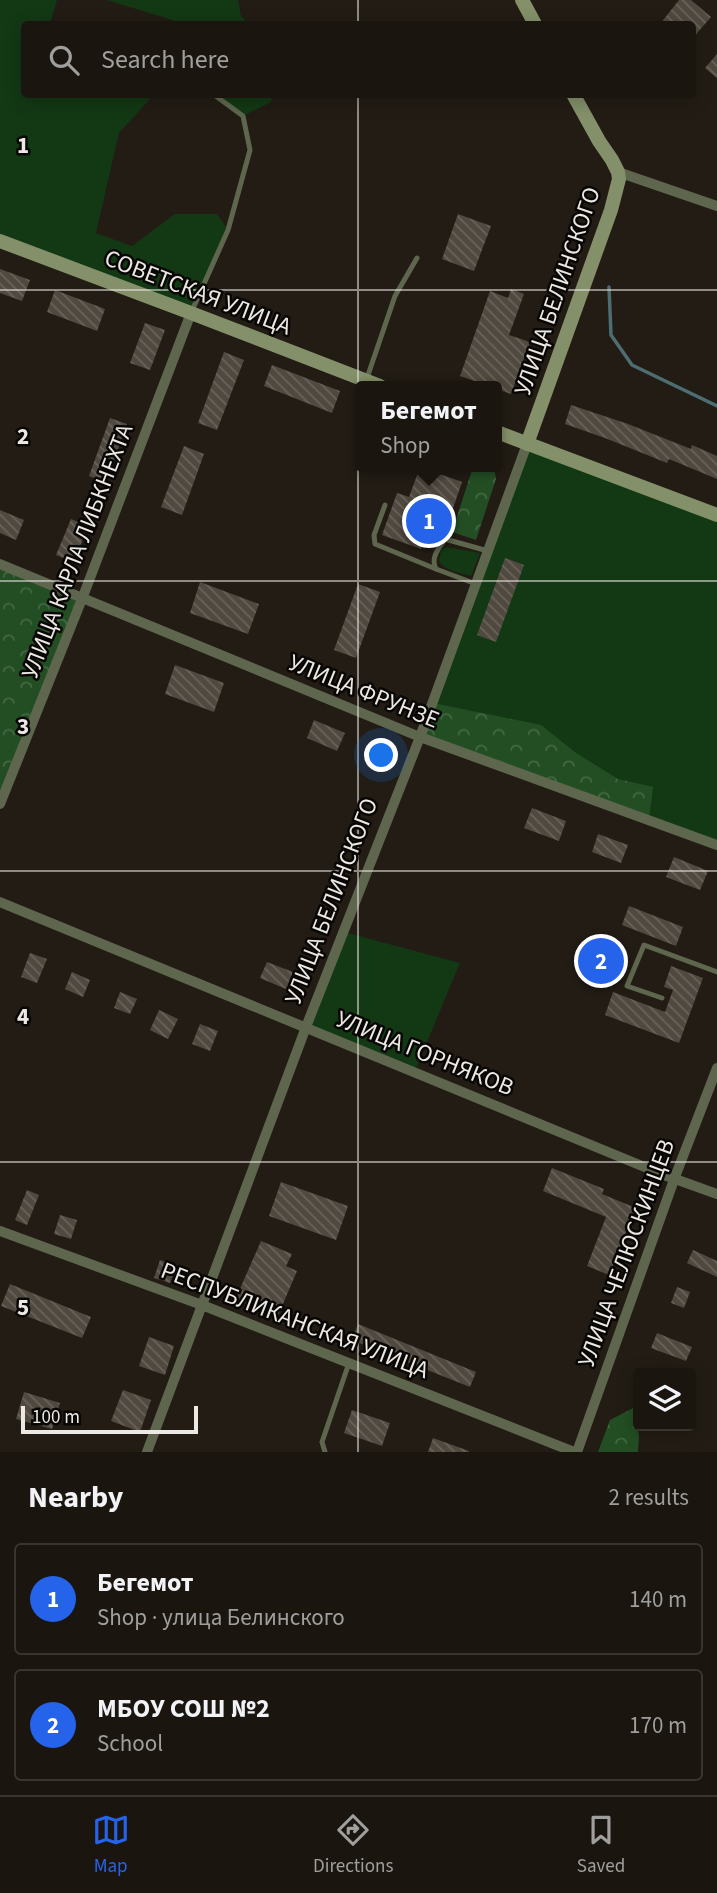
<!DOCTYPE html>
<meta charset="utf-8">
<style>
body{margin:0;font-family:"Source Sans 3",sans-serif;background:#231e18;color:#f1f3f6}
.controls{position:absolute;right:21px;bottom:21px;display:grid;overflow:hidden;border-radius:7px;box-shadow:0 4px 18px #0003}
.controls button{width:63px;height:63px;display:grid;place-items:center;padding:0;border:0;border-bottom:2px solid #38342f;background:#1a150f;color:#f1f3f6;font:35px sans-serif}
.scale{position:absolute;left:21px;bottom:18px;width:177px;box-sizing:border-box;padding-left:7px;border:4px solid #ece8e3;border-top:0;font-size:19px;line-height:24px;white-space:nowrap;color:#ece8e3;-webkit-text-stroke:5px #090705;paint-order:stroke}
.you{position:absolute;left:382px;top:756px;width:24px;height:24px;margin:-18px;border:5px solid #fff;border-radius:50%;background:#1a73e8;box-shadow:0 0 0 10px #1a73e833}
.badge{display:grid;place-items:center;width:46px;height:46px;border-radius:50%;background:#2563eb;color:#fff;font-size:23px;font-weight:700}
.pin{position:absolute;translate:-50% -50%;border:4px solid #fff;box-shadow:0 2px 7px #0006}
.popup{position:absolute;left:355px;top:381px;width:147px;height:91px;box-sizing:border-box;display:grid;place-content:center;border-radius:7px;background:#1a150f;filter:drop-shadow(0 2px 5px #0005);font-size:23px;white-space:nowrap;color:#9f9f9e}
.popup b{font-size:26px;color:#f1f3f6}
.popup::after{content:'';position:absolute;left:50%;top:100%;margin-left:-14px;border:14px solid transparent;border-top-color:#1a150f}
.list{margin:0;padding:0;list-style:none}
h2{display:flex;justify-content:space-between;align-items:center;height:91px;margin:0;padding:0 28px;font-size:30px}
h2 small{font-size:23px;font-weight:400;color:#9f9f9e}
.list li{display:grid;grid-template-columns:46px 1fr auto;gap:21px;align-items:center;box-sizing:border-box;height:112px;margin:0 14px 14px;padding:0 14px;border:2px solid #38342f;border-radius:7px}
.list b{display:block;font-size:26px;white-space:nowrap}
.list p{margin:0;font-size:23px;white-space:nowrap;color:#9f9f9e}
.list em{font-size:23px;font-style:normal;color:#9f9f9e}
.icon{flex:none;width:38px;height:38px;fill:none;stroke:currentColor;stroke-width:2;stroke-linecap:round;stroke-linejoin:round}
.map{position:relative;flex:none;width:717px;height:1452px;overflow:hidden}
.search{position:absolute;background:#1a150f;box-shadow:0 4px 18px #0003;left:21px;right:21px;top:21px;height:77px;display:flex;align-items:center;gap:18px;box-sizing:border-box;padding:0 24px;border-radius:7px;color:#9f9f9e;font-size:26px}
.sheet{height:343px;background:#1a150f}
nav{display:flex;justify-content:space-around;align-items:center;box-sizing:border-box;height:98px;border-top:2px solid #38342f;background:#1a150f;font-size:19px;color:#9f9f9e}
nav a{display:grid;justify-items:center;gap:4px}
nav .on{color:#2563eb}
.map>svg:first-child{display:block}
.green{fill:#133814}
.forest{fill:url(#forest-crowns)}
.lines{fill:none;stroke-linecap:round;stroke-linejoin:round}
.stream{stroke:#4d6d72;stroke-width:3.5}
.building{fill:url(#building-back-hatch)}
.lane{stroke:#5e664e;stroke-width:5}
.street{stroke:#5e664e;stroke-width:10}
.secondary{stroke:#839069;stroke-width:14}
.grid{fill:none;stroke:#ece8e3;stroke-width:2;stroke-opacity:0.55}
.labels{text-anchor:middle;stroke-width:5;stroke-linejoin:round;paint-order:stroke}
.street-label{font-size:24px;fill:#ece8e3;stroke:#090705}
.grid-label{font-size:23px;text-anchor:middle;font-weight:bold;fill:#ece8e3;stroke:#090705;stroke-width:5;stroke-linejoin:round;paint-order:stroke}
</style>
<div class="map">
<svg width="717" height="1452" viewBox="0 0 717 1452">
<defs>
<pattern id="forest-crowns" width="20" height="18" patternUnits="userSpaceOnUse" patternTransform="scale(1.75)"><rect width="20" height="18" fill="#234e23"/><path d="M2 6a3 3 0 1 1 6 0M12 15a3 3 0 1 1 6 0" fill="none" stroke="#436843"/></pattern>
<pattern id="building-back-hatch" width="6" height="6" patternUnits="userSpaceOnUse" patternTransform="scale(1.75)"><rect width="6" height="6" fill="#504940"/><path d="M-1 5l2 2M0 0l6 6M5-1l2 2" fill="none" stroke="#69635b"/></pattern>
</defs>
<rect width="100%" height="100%" fill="#221c14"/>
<g class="green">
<polygon points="0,0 57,0 50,24 24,24 24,94 134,94 150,99 119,133 96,233 132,246 175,214 217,214 228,230 191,313 0,241"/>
<polygon points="107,0 238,0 241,16 248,24 185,24"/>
<polygon points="213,95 272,95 271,102 243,116"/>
<polygon points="527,444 717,515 717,845 420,737"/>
<path d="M446 547 480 553 471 576C460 573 445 571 439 561L441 551Z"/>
<polygon points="344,932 460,963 415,1071 306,1027"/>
</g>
<g class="forest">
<polygon points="473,467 494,467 496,479 476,540 452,532"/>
<polygon points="0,564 82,599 0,804"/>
<polygon points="433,703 541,725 576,753 618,779 653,787 649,820 420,737"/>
<polygon points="635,1407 639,1437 638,1452 598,1452 610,1420"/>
</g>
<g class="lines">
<polyline class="stream" points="609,287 611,335 632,365 717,406"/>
</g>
<g class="building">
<polygon points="679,0 691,0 711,17 692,39 692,24 660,24"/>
<polygon points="717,54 717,78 705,68"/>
<polygon points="458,214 491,226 474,271 442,259"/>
<polygon points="0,269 30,280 22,301 0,293"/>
<polygon points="511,289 524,294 509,335 530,342 511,394 497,389 497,386 489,386 460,376 490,291 508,298"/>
<polygon points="55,290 105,309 97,331 47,312"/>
<polygon points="145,323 165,330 150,370 130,363"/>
<polygon points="224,352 244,360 217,430 198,423"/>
<polygon points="272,365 340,391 332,413 264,386"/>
<polygon points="571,405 628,424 691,449 692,445 717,456 717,479 669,459 667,463 605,438 565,424"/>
<polygon points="110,418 127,424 106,483 89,476"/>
<polygon points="184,446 204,454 182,515 161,507"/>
<polygon points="420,467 462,482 448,523 433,517 421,549 382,535 397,493 409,497"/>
<polygon points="0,510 24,520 16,540 0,533"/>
<polygon points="71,519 88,526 74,562 56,555"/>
<polygon points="505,558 524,565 496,642 477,635"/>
<polygon points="200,582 259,604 248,634 190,613"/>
<polygon points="358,584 380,592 356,658 334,650"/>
<polygon points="175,665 224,683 214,712 165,694"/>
<polygon points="314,720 345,733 337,751 307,738"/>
<polygon points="532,808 566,821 559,841 524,828"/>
<polygon points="598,834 628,845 621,863 592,852"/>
<polygon points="674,857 708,871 700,890 666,877"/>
<polygon points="629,906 683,927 676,946 622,925"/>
<polygon points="30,953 47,959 37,983 21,977"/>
<polygon points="267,962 293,972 286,989 260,978"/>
<polygon points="671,966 703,978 679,1043 605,1015 613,992 665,1012 673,990 664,987"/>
<polygon points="72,972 90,980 83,997 65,989"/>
<polygon points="120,992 137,999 130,1014 114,1008"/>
<polygon points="159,1010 178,1019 168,1039 150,1030"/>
<polygon points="200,1024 218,1031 210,1051 192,1044"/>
<polygon points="552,1168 604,1189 602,1194 636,1208 609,1275 587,1266 606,1217 543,1191"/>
<polygon points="281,1182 348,1206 336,1240 269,1216"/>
<polygon points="27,1190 39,1195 27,1225 15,1220"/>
<polygon points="60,1215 77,1220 71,1239 54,1234"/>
<polygon points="261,1241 292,1254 286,1266 297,1271 277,1318 235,1300"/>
<polygon points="693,1250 717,1261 717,1277 687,1263"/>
<polygon points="160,1260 177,1265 170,1283 154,1278"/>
<polygon points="10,1284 91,1317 82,1338 1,1306"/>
<polygon points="677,1287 690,1292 684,1308 671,1303"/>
<polygon points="358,1324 476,1372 470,1387 352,1340"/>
<polygon points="657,1333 692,1347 686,1361 651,1348"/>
<polygon points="149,1337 174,1346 165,1375 139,1366"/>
<polygon points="123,1390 151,1400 140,1432 111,1421"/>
<polygon points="24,1392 60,1403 52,1429 16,1419"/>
<polygon points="352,1410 390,1423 382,1446 344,1433"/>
<polygon points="433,1438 469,1451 468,1452 428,1452"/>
</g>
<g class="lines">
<g class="lane">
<polyline points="191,313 228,230 250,150 243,116 213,94"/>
<polyline points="367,378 395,296 417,258"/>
<polyline points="385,505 374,535 375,544 436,569"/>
<path d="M476 584 436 569C430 558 439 548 445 539L488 551"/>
<polyline points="662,998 627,986 644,945 717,972"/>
<polyline points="325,1452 322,1442 349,1363"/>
</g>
<g class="street">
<polyline points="618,172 717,206"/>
<polyline points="0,564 420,737 717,845"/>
<polyline points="0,804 82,599 191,313"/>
<polyline points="0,902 664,1175 717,1194"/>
<polyline points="0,1231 202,1305 574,1452"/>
<polyline points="147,1452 306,1027 420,737 527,444"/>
<polyline points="577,1452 675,1177 717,1068"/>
</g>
<g class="secondary">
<polyline points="522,0 535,24"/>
<polyline points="0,241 191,313 380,386"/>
<polyline points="497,432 717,515"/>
<polyline points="527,444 611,210 619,179 618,172 612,160 599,141 573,94"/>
</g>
</g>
<path class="grid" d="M358 0V24M358 94V1452M0 290H717M0 581H717M0 871H717M0 1162H717"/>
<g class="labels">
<g class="street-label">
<text transform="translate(557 291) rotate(-71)" y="8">УЛИЦА БЕЛИНСКОГО</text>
<text transform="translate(198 292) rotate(21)" y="8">СОВЕТСКАЯ УЛИЦА</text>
<text transform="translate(77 551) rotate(-69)" y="8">УЛИЦА КАРЛА ЛИБКНЕХТА</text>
<text transform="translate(364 691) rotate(22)" y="8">УЛИЦА ФРУНЗЕ</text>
<text transform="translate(331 901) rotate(-69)" y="8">УЛИЦА БЕЛИНСКОГО</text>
<text transform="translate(425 1053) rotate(22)" y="8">УЛИЦА ГОРНЯКОВ</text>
<text transform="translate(626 1253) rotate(-70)" y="8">УЛИЦА ЧЕЛЮСКИНЦЕВ</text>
<text transform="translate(295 1320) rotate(21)" y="8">РЕСПУБЛИКАНСКАЯ УЛИЦА</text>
</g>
</g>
<g class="grid-label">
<text x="23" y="153">1</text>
<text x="23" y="444">2</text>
<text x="23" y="734">3</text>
<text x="23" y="1024">4</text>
<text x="23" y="1315">5</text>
</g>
</svg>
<div class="controls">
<button><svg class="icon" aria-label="layers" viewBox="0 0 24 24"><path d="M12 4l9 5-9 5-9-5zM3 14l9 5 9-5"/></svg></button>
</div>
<div class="scale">100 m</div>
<div class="you"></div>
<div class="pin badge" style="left:429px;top:521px">1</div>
<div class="popup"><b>Бегемот</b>Shop</div>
<div class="pin badge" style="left:601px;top:961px">2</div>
<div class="search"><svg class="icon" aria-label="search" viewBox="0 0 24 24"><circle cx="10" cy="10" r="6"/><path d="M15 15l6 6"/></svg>Search here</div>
</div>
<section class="sheet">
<h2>Nearby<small>2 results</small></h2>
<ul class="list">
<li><span class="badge">1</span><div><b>Бегемот</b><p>Shop · улица Белинского</p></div><em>140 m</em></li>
<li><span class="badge">2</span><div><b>МБОУ СОШ №2</b><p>School</p></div><em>170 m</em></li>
</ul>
</section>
<nav>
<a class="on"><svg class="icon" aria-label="map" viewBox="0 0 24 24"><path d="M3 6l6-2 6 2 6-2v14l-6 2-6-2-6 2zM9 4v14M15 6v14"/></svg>Map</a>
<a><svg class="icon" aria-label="directions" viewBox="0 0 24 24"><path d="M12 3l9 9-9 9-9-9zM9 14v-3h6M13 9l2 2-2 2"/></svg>Directions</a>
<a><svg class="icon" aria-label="saved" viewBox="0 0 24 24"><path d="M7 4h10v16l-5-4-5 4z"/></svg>Saved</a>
</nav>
